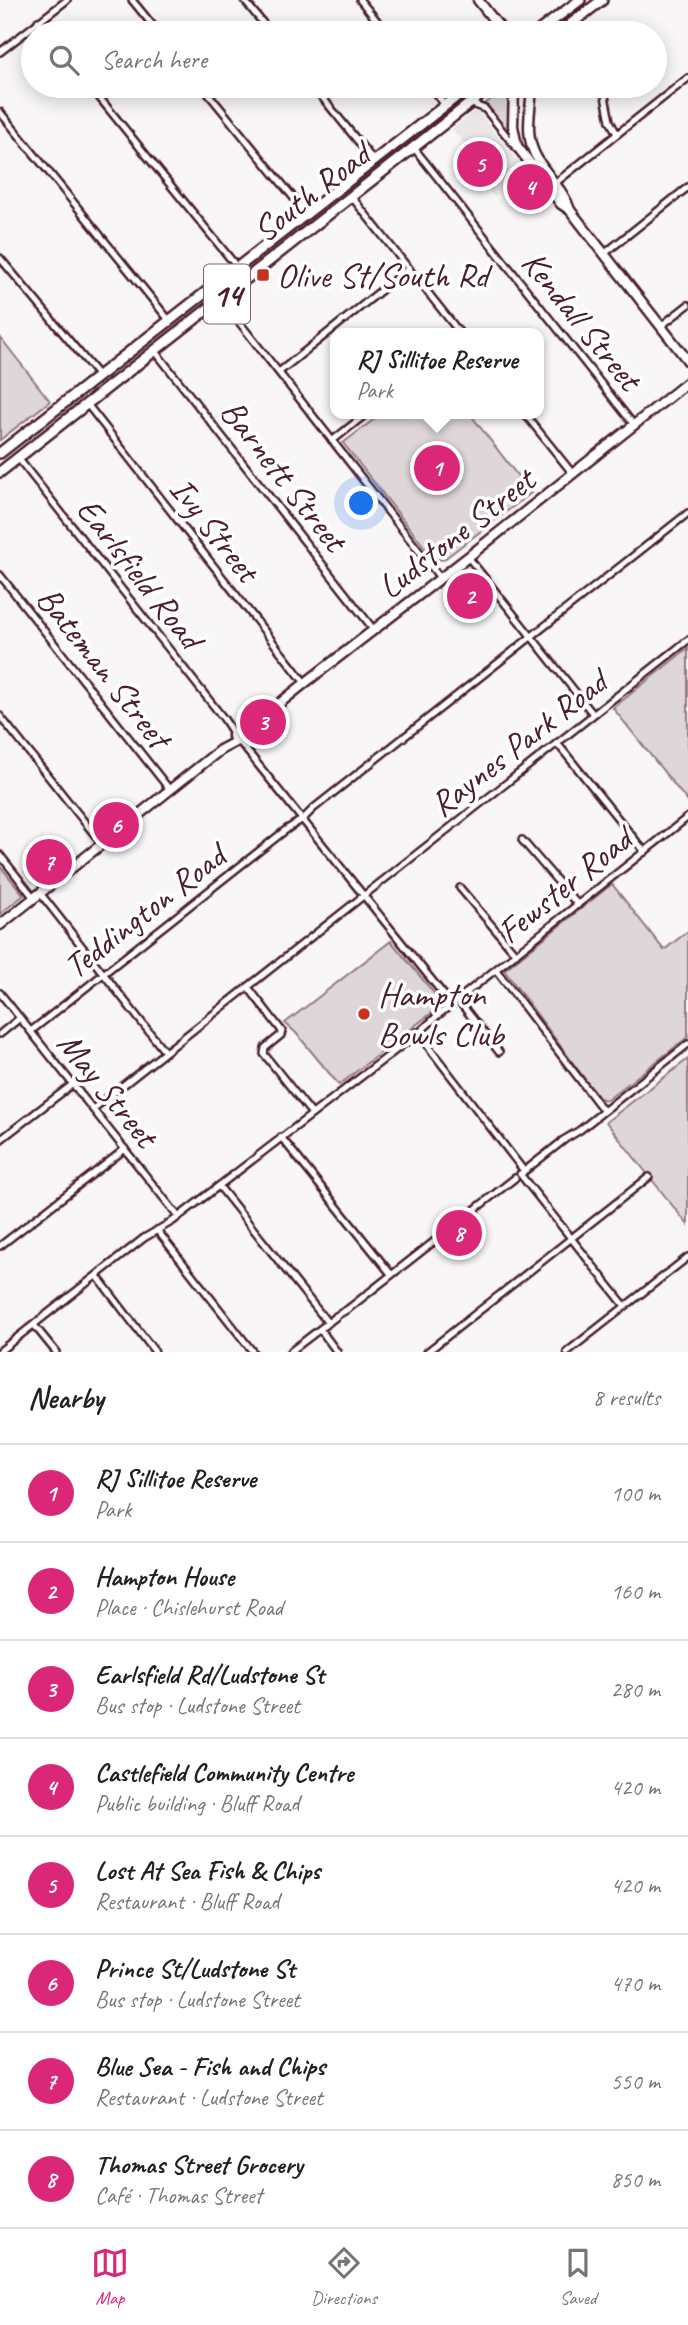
<!DOCTYPE html>
<meta charset="utf-8">
<style>
body{margin:0;font-family:Caveat,sans-serif;background:#f2f2f2;color:#222}
.you{position:absolute;left:362px;top:504px;width:24px;height:24px;margin:-18px;border:5px solid #fff;border-radius:50%;background:#1a73e8;box-shadow:0 0 0 10px #1a73e833}
.badge{display:grid;place-items:center;width:46px;height:46px;border-radius:50%;background:#db2777;color:#fff;font-size:23px;font-weight:700}
.pin{position:absolute;translate:-50% -50%;border:4px solid #fff;box-shadow:0 2px 7px #0006}
.popup{position:absolute;left:330px;top:328px;width:214px;height:91px;box-sizing:border-box;display:grid;place-content:center;border-radius:14px;background:#fff;filter:drop-shadow(0 2px 5px #0005);font-size:23px;white-space:nowrap;color:#767676}
.popup b{font-size:26px;color:#222}
.popup::after{content:'';position:absolute;left:50%;top:100%;margin-left:-14px;border:14px solid transparent;border-top-color:#fff}
.list{margin:0;padding:0;list-style:none}
h2{display:flex;justify-content:space-between;align-items:center;height:91px;margin:0;padding:0 28px;font-size:30px}
h2 small{font-size:23px;font-weight:400;color:#767676}
.list li{display:grid;grid-template-columns:46px 1fr auto;gap:21px;align-items:center;box-sizing:border-box;height:98px;padding:0 28px;border-top:2px solid #e0e0e0}
.list b{display:block;font-size:26px;white-space:nowrap}
.list p{margin:0;font-size:23px;white-space:nowrap;color:#767676}
.list em{font-size:23px;font-style:normal;color:#767676}
.icon{flex:none;width:38px;height:38px;fill:none;stroke:currentColor;stroke-width:2;stroke-linecap:round;stroke-linejoin:round}
.map{position:relative;flex:none;width:688px;height:1352px;overflow:hidden}
.search{position:absolute;background:#fff;box-shadow:0 4px 18px #0003;left:21px;right:21px;top:21px;height:77px;display:flex;align-items:center;gap:18px;box-sizing:border-box;padding:0 24px;border-radius:38px;color:#767676;font-size:26px}
.sheet{height:875px;background:#fff}
nav{display:flex;justify-content:space-around;align-items:center;box-sizing:border-box;height:98px;border-top:2px solid #e0e0e0;background:#fff;font-size:19px;color:#767676}
nav a{display:grid;justify-items:center;gap:4px}
nav .on{color:#db2777}
.map>svg:first-child{display:block}
.built{fill:#ebe6e8}
.green{fill:#ded6d9;stroke:#947a82;stroke-width:2}
.lines{fill:none;stroke-linecap:round;stroke-linejoin:round}
.street-casing{stroke:#4a1f2b;stroke-width:10}
.secondary-casing{stroke:#4a1f2b;stroke-width:13}
.primary-casing{stroke:#4a1f2b;stroke-width:14}
.street{stroke:#fff;stroke-width:5}
.secondary{stroke:#fff;stroke-width:8}
.primary{stroke:#fff;stroke-width:9}
.poi-dot{fill:#c8321e;stroke:#fff;stroke-width:2.5}
.labels{text-anchor:middle;stroke-width:7;stroke-linejoin:round;paint-order:stroke}
.shield{fill:#fff;stroke:#80626b;stroke-width:2}
.shield-label{font-size:33px;font-weight:bold;fill:#4a1f2b}
.street-label{font-size:35px;fill:#4a1f2b;stroke:#fff}
.poi-label{font-size:35px;fill:#4a1f2b;stroke:#fff;text-anchor:start}
</style>
<div class="map">
<svg width="688" height="1352" viewBox="0 0 688 1352">
<rect width="100%" height="100%" fill="#f8f6f7"/>
<filter id="ink" filterUnits="userSpaceOnUse"><feTurbulence type="fractalNoise" baseFrequency=".0143" numOctaves="2"/><feDisplacementMap in="SourceGraphic" scale="14" xChannelSelector="R" yChannelSelector="G"/><feConvolveMatrix kernelMatrix="1 2 1 2 8 2 1 2 1" color-interpolation-filters="sRGB"/></filter>
<g filter="url(#ink)">
<g class="built">
<polygon points="473,112 479,113 526,171 494,197 467,164 475,157 452,129"/>
<polygon points="42,838 61,862 32,885 22,872 38,860 29,848 33,844 43,856 47,853 38,841"/>
</g>
<g class="green">
<polygon points="508,86 511,138 485,104"/>
<polygon points="0,337 50,401 0,440"/>
<polygon points="381,414 470,414 531,493 443,560 433,558 343,443"/>
<polygon points="688,648 688,802 613,708"/>
<polygon points="0,866 24,895 0,914"/>
<polygon points="612,884 664,950 688,931 688,1037 607,1100 599,1098 504,970"/>
<polygon points="391,941 443,1004 339,1085 296,1033 285,1023"/>
<polygon points="688,1059 688,1225 606,1122"/>
</g>
<g class="lines">
<g class="street-casing">
<g id="street">
<polyline points="132,0 159,33"/>
<polyline points="244,0 271,33"/>
<polyline points="360,0 387,33"/>
<polyline points="38,21 47,33"/>
<polyline points="0,52 67,0"/>
<polyline points="90,86 237,267"/>
<polyline points="202,86 306,213"/>
<polyline points="313,86 374,161"/>
<polyline points="429,86 446,106"/>
<polyline points="603,86 610,121 617,134"/>
<polyline points="472,104 485,109 518,150"/>
<polyline points="0,112 169,320"/>
<polyline points="414,148 634,425"/>
<polyline points="554,184 688,78"/>
<polyline points="351,196 460,333"/>
<polyline points="604,254 688,187"/>
<polyline points="0,258 98,375"/>
<polyline points="221,299 441,579"/>
<polyline points="661,326 688,305"/>
<polyline points="155,351 374,630"/>
<polyline points="279,372 409,268"/>
<polyline points="87,404 305,683"/>
<polyline points="525,414 573,474"/>
<polyline points="332,441 366,414"/>
<polyline points="18,458 224,719 233,733"/>
<polyline points="468,557 593,714"/>
<polyline points="0,575 170,790"/>
<polyline points="0,716 102,844"/>
<polyline points="239,741 452,1005"/>
<polyline points="557,743 645,852"/>
<polyline points="287,829 303,819 314,808 688,513"/>
<polyline points="522,840 578,905"/>
<polyline points="0,855 34,898"/>
<polyline points="460,888 516,954"/>
<polyline points="40,893 165,1052"/>
<polyline points="496,970 603,1110"/>
<polyline points="248,987 282,1031 281,1035 265,1048 264,1054 312,1114"/>
<polyline points="0,993 178,1216"/>
<polyline points="458,1000 499,1052"/>
<polyline points="31,1031 287,829"/>
<polyline points="417,1032 524,1171"/>
<polyline points="0,1034 20,1018"/>
<polyline points="93,1109 688,640"/>
<polyline points="281,1137 391,1274"/>
<polyline points="0,1140 73,1084"/>
<polyline points="562,1141 580,1130 688,1044"/>
<polyline points="522,1173 564,1140"/>
<polyline points="520,1174 625,1306"/>
<polyline points="219,1186 328,1323"/>
<polyline points="157,1230 253,1352"/>
<polyline points="0,1246 125,1149"/>
<polyline points="97,1276 155,1352"/>
<polyline points="336,1316 348,1309 515,1178"/>
<polyline points="34,1325 56,1352"/>
<polyline points="320,1329 337,1352"/>
<polyline points="0,1351 144,1238 173,1221 422,1030 437,1016 688,817"/>
<polyline points="290,1352 337,1316"/>
<polyline points="427,1352 649,1177"/>
<polyline points="567,1352 688,1257"/>
</g>
</g>
<g class="secondary-casing">
<g id="secondary">
<polyline points="478,0 504,33"/>
<polyline points="514,86 513,126 517,146 561,204 570,210 688,361"/>
<path d="M532 86C531 112 523 136 538 160 548 178 564 190 570 210"/>
<circle cx="238" cy="736" r="5"/>
<polyline points="243,736 255,723 305,683 468,557 688,382"/>
<polyline points="0,925 220,750 237,741"/>
</g>
</g>
<g class="primary-casing">
<g id="primary">
<polyline points="536,33 580,0"/>
<polyline points="559,33 602,0"/>
<polyline points="0,453 470,86"/>
<polyline points="0,472 492,86"/>
</g>
</g>
<use href="#street" class="street"/>
<use href="#secondary" class="secondary"/>
<use href="#primary" class="primary"/>
</g>
</g>
<g class="poi-dot">
<rect x="256" y="268" width="14" height="14" rx="3.5"/>
<circle cx="364" cy="1014" r="7"/>
</g>
<g class="labels">
<rect class="shield" x="204" y="264.5" width="46" height="59" rx="5"/>
<g class="shield-label">
<text x="227" y="306">14</text>
</g>
<g class="street-label">
<text transform="translate(311 192) rotate(-38)" y="12">South Road</text>
<text transform="translate(582 320) rotate(51)" y="12">Kendall Street</text>
<text transform="translate(284 475) rotate(52)" y="12">Barnett Street</text>
<text transform="translate(215 529) rotate(52)" y="12">Ivy Street</text>
<text transform="translate(456 533) rotate(-38)" y="12">Ludstone Street</text>
<text transform="translate(140 573) rotate(52)" y="12">Earlsfield Road</text>
<text transform="translate(104 667) rotate(52)" y="12">Bateman Street</text>
<text transform="translate(518 743) rotate(-38)" y="12">Raynes Park Road</text>
<text transform="translate(564 885) rotate(-39)" y="12">Fewster Road</text>
<text transform="translate(144 911) rotate(-38)" y="12">Teddington Road</text>
<text transform="translate(108 1089) rotate(51)" y="12">May Street</text>
</g>
<g class="poi-label">
<text x="277" y="287">Olive St/South Rd</text>
<text x="378" y="1006">Hampton<tspan x="378" dy="40">Bowls Club</tspan></text>
</g>
</g>
</svg>
<div class="you"></div>
<div class="pin badge" style="left:437px;top:468px">1</div>
<div class="popup"><b>RJ Sillitoe Reserve</b>Park</div>
<div class="pin badge" style="left:470px;top:596px">2</div>
<div class="pin badge" style="left:263px;top:722px">3</div>
<div class="pin badge" style="left:530px;top:187px">4</div>
<div class="pin badge" style="left:480px;top:164px">5</div>
<div class="pin badge" style="left:116px;top:825px">6</div>
<div class="pin badge" style="left:49px;top:862px">7</div>
<div class="pin badge" style="left:459px;top:1233px">8</div>
<div class="search"><svg class="icon" aria-label="search" viewBox="0 0 24 24"><circle cx="10" cy="10" r="6"/><path d="M15 15l6 6"/></svg>Search here</div>
</div>
<section class="sheet">
<h2>Nearby<small>8 results</small></h2>
<ul class="list">
<li><span class="badge">1</span><div><b>RJ Sillitoe Reserve</b><p>Park</p></div><em>100 m</em></li>
<li><span class="badge">2</span><div><b>Hampton House</b><p>Place · Chislehurst Road</p></div><em>160 m</em></li>
<li><span class="badge">3</span><div><b>Earlsfield Rd/Ludstone St</b><p>Bus stop · Ludstone Street</p></div><em>280 m</em></li>
<li><span class="badge">4</span><div><b>Castlefield Community Centre</b><p>Public building · Bluff Road</p></div><em>420 m</em></li>
<li><span class="badge">5</span><div><b>Lost At Sea Fish &amp; Chips</b><p>Restaurant · Bluff Road</p></div><em>420 m</em></li>
<li><span class="badge">6</span><div><b>Prince St/Ludstone St</b><p>Bus stop · Ludstone Street</p></div><em>470 m</em></li>
<li><span class="badge">7</span><div><b>Blue Sea - Fish and Chips</b><p>Restaurant · Ludstone Street</p></div><em>550 m</em></li>
<li><span class="badge">8</span><div><b>Thomas Street Grocery</b><p>Café · Thomas Street</p></div><em>850 m</em></li>
</ul>
</section>
<nav>
<a class="on"><svg class="icon" aria-label="map" viewBox="0 0 24 24"><path d="M3 6l6-2 6 2 6-2v14l-6 2-6-2-6 2zM9 4v14M15 6v14"/></svg>Map</a>
<a><svg class="icon" aria-label="directions" viewBox="0 0 24 24"><path d="M12 3l9 9-9 9-9-9zM9 14v-3h6M13 9l2 2-2 2"/></svg>Directions</a>
<a><svg class="icon" aria-label="saved" viewBox="0 0 24 24"><path d="M7 4h10v16l-5-4-5 4z"/></svg>Saved</a>
</nav>
